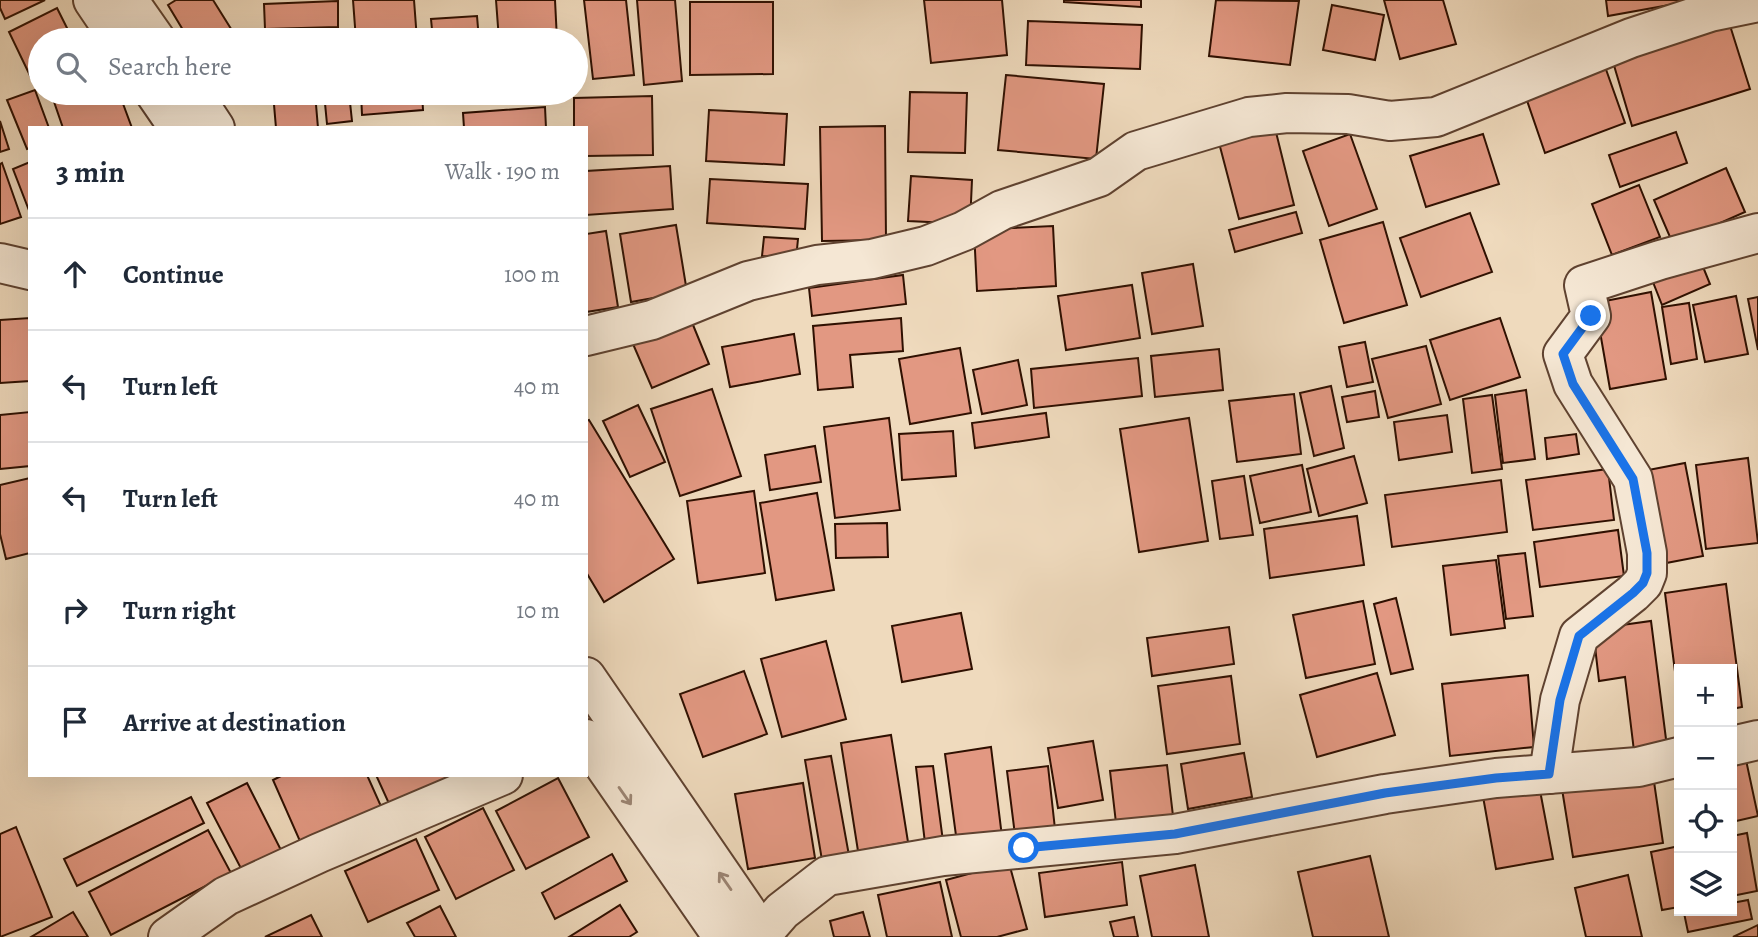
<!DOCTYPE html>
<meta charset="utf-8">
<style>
body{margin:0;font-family:Alegreya,serif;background:#f6f6f7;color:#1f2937}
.controls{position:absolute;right:21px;bottom:21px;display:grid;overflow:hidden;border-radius:0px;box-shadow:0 7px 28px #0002}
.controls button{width:63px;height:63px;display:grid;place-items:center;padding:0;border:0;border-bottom:2px solid #e0e1e3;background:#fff;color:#1f2937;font:35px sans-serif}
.stop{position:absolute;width:21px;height:21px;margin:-16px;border:5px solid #1a73e8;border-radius:50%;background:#fff}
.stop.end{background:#1a73e8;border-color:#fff;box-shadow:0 2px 7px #0008}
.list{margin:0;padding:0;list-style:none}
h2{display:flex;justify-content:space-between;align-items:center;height:91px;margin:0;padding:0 28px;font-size:30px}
h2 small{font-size:23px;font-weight:400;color:#747a83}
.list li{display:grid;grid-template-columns:46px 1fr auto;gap:21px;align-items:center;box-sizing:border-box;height:112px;padding:0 28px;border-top:2px solid #e0e1e3}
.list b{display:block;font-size:26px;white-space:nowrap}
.list em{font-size:23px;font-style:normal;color:#747a83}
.icon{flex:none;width:38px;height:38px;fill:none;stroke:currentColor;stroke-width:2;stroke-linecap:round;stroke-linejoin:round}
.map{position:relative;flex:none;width:1758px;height:937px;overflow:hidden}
.search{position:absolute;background:#fff;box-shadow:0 7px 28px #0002;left:28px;top:28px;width:560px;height:77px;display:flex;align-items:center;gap:18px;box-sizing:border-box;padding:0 24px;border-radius:38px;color:#747a83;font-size:26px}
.panel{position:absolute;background:#fff;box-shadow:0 7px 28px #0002;left:28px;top:126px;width:560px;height:651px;border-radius:0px}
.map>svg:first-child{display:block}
.building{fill:#e29882;stroke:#2f1001;stroke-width:2}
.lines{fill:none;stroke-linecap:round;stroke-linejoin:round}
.minor-casing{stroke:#5f4230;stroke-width:42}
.minor{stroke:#f5e7d4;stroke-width:38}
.oneway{stroke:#9c8675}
.route{stroke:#1a73e8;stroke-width:9}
</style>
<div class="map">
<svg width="1758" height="937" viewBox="0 0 1758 937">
<rect width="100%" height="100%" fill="#efdabd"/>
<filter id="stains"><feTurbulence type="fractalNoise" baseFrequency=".00286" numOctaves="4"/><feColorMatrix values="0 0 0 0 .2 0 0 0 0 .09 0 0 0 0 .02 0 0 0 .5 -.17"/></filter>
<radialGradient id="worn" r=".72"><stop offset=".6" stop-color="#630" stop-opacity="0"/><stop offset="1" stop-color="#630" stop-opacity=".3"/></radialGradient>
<g class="building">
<polygon points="0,0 45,0 5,19 0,8"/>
<polygon points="176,0 213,0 238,40 189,40 168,5"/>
<polygon points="353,0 414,0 417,40 356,40"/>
<polygon points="496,0 555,0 557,40 499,40"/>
<polygon points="584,0 626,0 634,75 593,79"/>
<polygon points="637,0 675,0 682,81 644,85"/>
<polygon points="924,0 1002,0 1007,55 931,63"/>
<polygon points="1064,0 1141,0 1141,7 1064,2"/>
<polygon points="1216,0 1299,1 1290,65 1209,56"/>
<polygon points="1384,0 1443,0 1456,44 1400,59"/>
<polygon points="1606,0 1685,0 1686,2 1608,16"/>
<polygon points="338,1 338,27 265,29 264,4"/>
<polygon points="690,2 773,2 773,74 690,75"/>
<polygon points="1332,5 1384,15 1375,60 1323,50"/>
<polygon points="57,8 73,40 40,40 40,84 35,86 9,32"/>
<polygon points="477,16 479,40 433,40 431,19"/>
<polygon points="1727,16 1750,89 1632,126 1610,52"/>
<polygon points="1028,21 1142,25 1140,69 1026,65"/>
<polygon points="1603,61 1625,123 1545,153 1523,89"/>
<polygon points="1006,75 1104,84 1096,159 998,150"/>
<polygon points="35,90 49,128 30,128 30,148 27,149 7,100"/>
<polygon points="910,92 967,93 965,153 908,152"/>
<polygon points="51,93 119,93 132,128 63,128"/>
<polygon points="273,93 315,93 318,128 276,128"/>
<polygon points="324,93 349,93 352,121 327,124"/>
<polygon points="361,93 422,93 423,110 362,115"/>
<polygon points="652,96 653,155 586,156 586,128 574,128 574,98"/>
<polygon points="545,107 546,128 464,128 463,113"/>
<polygon points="709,110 787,114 784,165 706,161"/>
<polygon points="0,121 9,149 0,152"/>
<polygon points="1274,124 1294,205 1239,219 1218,139"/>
<polygon points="885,126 886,240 822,241 820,127"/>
<polygon points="1676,132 1687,163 1620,187 1609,155"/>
<polygon points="1350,134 1377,209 1329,226 1303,151"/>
<polygon points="1483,134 1499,184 1426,207 1410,156"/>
<polygon points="30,162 30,213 13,169"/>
<polygon points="2,163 21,217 0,224 0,164"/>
<polygon points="670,166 673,209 586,215 586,171"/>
<polygon points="1726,168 1745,212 1673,244 1654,200"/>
<polygon points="911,176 972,180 970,224 908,221"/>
<polygon points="710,179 808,184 805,229 707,223"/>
<polygon points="1639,185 1660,237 1612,255 1592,204"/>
<polygon points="1296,212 1302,233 1235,252 1229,230"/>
<polygon points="1470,213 1492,272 1421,297 1400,238"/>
<polygon points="1383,222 1407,305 1344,323 1320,240"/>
<polygon points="676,225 687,292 631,302 620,234"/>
<polygon points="1053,226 1056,286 977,291 974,230"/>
<polygon points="606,231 618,307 586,312 586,234"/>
<polygon points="764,237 798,239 796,259 762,256"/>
<polygon points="1699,257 1710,284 1662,305 1651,277"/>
<polygon points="1193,264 1203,326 1152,334 1142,273"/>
<polygon points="903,275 906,304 812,316 809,288"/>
<polygon points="1132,285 1140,338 1066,350 1058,296"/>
<polygon points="1651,292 1666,379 1610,389 1595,303"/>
<polygon points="1736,296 1748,354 1705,362 1693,305"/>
<polygon points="1758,297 1758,350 1748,299"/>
<polygon points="1689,303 1697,359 1671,364 1662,307"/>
<polygon points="30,318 30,381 0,383 0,320"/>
<polygon points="901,318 903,351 850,355 853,387 818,390 813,326"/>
<polygon points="1500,318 1520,377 1450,400 1430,340"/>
<polygon points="691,320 709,364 652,388 633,344"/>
<polygon points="794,334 800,374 730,387 722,347"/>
<polygon points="1365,342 1373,382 1347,387 1339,347"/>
<polygon points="1426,346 1441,404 1388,418 1372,359"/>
<polygon points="960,348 971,413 910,424 899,359"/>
<polygon points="1219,349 1223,390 1155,397 1151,356"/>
<polygon points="1138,358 1142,396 1034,408 1031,369"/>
<polygon points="1018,360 1027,405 982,414 973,370"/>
<polygon points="1331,386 1344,448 1314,456 1300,393"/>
<polygon points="712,389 741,476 680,496 651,409"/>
<polygon points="1526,390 1535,459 1503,463 1495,395"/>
<polygon points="1375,391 1379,417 1347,422 1342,397"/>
<polygon points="1294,394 1301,454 1237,462 1229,401"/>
<polygon points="1492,395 1502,469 1472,473 1463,399"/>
<polygon points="638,405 665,462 630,477 603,421"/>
<polygon points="30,412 30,466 0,469 0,415"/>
<polygon points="1046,413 1049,437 975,448 972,423"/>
<polygon points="1447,415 1452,452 1399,460 1394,422"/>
<polygon points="889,418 900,510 835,518 824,427"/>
<polygon points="1189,418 1208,541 1139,552 1120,429"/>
<polygon points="589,420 674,559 604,602 586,572 586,421"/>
<polygon points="953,431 956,476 902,480 899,434"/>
<polygon points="1576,434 1579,454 1547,459 1545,438"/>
<polygon points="815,446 821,482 770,490 765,455"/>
<polygon points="1354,456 1367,503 1319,516 1307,469"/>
<polygon points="1748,458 1758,543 1706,549 1696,465"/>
<polygon points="1685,463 1703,556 1661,564 1643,471"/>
<polygon points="1302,465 1311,512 1260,523 1250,476"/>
<polygon points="1608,469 1614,520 1533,530 1526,480"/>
<polygon points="1244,476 1253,535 1220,539 1212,481"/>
<polygon points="30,478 30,553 6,559 0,534 0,485"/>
<polygon points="1501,480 1507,532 1392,547 1385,495"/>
<polygon points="754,491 765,573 698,583 687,501"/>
<polygon points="817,493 834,590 776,600 760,503"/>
<polygon points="1357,516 1364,565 1270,578 1264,529"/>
<polygon points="887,523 888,557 836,558 835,524"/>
<polygon points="1618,530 1624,576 1540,587 1534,542"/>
<polygon points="1525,553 1533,616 1506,619 1498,556"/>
<polygon points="1496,560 1505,628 1451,635 1443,566"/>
<polygon points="1726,584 1742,707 1732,709 1732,669 1679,669 1679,703 1665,593"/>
<polygon points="1396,598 1413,669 1391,674 1374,604"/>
<polygon points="1363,601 1375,664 1306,678 1293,615"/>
<polygon points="961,613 972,669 902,682 892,626"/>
<polygon points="1651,621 1667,747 1634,751 1625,677 1599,681 1593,629"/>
<polygon points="1229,627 1234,664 1152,676 1147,638"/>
<polygon points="826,641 846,719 782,737 761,659"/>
<polygon points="744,671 767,734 703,757 680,694"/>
<polygon points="1377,673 1395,735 1317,757 1300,695"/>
<polygon points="1528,675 1534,747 1450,756 1442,684"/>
<polygon points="1231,676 1240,744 1167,754 1158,686"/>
<polygon points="891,735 908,842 858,851 841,743"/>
<polygon points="1093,741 1103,800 1058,808 1048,748"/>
<polygon points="991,747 1002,837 957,843 945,754"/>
<polygon points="1244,753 1252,797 1188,809 1181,764"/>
<polygon points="831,756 850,861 823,866 805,760"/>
<polygon points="1746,760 1758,816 1732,822 1732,763"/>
<polygon points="1167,765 1173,816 1116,823 1110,771"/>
<polygon points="933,766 943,841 925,843 916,767"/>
<polygon points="1048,766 1055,829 1015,835 1007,771"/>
<polygon points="283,775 367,775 384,813 303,848 273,780"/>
<polygon points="376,775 464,775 391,808"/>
<polygon points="1653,775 1663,843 1573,857 1562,789"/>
<polygon points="558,778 589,837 526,869 496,811"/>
<polygon points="1538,780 1553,859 1496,869 1482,791"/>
<polygon points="247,783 286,860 247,880 207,803"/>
<polygon points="803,783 815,858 748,869 735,794"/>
<polygon points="191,797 204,823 77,886 64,859"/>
<polygon points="483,808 514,870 456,899 425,837"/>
<polygon points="16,827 52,917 0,937 0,834"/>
<polygon points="208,830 231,873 111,935 89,892"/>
<polygon points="1747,833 1757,891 1732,896 1732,836"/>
<polygon points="416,839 439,890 368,922 345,871"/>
<polygon points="1679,846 1679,907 1662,910 1651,852"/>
<polygon points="612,854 627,881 555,919 542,893"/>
<polygon points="1370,856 1389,937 1313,937 1298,872"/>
<polygon points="1122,862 1127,905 1045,917 1039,873"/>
<polygon points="1009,863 1027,929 997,937 961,937 946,880"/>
<polygon points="1195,865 1209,937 1152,937 1140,876"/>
<polygon points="1628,875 1642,937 1586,937 1575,888"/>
<polygon points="940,882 952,937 887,937 878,895"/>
<polygon points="1748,900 1752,919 1688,932 1684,913 1732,911 1732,903"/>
<polygon points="620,905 637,932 629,937 569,937"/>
<polygon points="440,906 456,937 415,937 407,923"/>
<polygon points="73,912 88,937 31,937"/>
<polygon points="863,912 870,937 834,937 830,921"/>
<polygon points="311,915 322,937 265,937"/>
<polygon points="1134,917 1138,937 1114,937 1110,922"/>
<polygon points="1758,925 1758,937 1733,937"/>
</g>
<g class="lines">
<g class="minor-casing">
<g id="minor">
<polyline points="93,0 120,40"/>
<polyline points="128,0 156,40"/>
<polyline points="155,93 179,128"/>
<polyline points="192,93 215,128"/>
<polyline points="0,263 30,270"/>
<polyline points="586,336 652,320 748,281 817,265 872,259 926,246 964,231 1002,210 1099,177 1136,151 1249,117 1287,113 1348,114 1390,121 1436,117 1631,38 1710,12 1758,2"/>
<polyline points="586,677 764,937"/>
<polyline points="586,739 723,937"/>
<polyline points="1732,746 1758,740"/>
<polyline points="1549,774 1560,700 1579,636 1633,593 1643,583 1647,573 1647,553 1633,479 1573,384 1563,354 1591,316 1584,285 1660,260 1758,233"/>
<polyline points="762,934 782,911 827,876 943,856 1175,834 1385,794 1496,778 1638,767 1679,757"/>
<polyline points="168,937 226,896 319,853 503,775"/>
</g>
</g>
<use href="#minor" class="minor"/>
</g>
<defs><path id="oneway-shaft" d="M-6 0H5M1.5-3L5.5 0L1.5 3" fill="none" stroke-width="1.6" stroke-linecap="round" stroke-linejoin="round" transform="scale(1.75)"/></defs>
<g class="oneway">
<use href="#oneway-shaft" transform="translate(625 796) rotate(55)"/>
<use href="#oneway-shaft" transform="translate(725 881) rotate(-125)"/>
</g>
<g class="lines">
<polyline class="route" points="1024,848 1175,834 1385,793 1496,778 1549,774 1560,700 1579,636 1633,593 1643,583 1647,573 1647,553 1633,479 1573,384 1563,354 1591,316"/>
</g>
<rect width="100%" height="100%" filter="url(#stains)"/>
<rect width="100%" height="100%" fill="url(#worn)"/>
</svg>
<div class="controls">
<button>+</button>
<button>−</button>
<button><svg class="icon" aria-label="locate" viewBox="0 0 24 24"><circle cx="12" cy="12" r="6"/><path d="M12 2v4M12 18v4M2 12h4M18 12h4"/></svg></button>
<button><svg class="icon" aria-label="layers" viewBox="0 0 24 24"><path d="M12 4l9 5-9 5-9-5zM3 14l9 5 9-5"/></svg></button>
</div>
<div class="stop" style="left:1024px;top:848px"></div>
<div class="stop end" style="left:1591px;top:316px"></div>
<div class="search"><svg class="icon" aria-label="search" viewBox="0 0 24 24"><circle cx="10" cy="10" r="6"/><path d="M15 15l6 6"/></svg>Search here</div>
<section class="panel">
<h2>3 min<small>Walk · 190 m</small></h2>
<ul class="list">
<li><svg class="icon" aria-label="ahead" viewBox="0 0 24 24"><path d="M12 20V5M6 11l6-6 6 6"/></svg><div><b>Continue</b></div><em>100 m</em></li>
<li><svg class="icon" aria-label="left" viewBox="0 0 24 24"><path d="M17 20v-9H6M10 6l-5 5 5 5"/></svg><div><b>Turn left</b></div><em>40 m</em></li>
<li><svg class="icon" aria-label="left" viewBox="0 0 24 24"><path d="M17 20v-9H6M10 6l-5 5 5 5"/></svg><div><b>Turn left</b></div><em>40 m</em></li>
<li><svg class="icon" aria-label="right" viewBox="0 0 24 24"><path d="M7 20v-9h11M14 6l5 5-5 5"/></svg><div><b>Turn right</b></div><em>10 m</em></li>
<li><svg class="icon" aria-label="arrive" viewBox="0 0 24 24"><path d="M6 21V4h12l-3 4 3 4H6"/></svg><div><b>Arrive at destination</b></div></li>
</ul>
</section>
</div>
